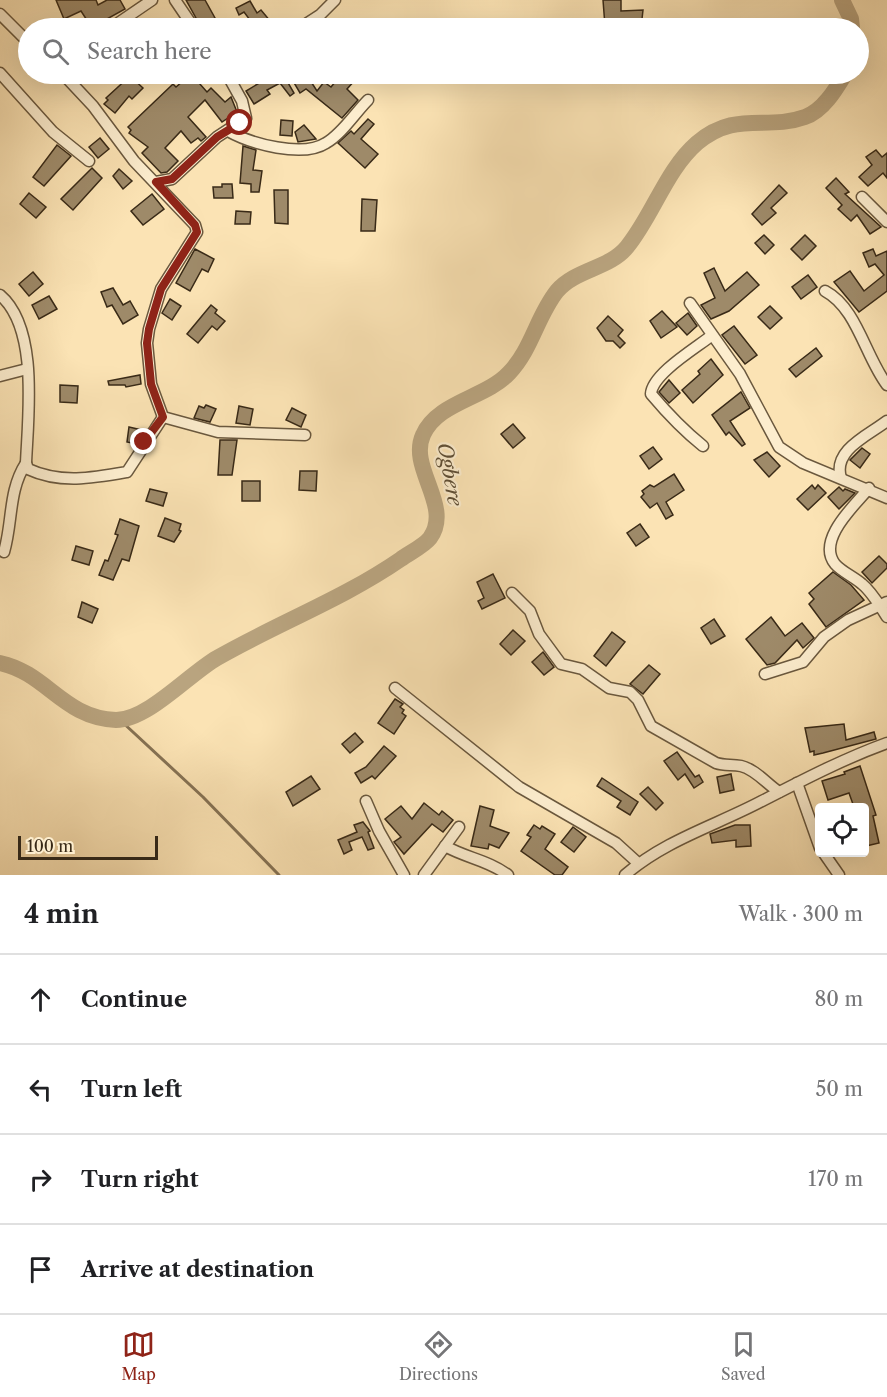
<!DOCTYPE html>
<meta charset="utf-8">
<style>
body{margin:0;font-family:"Libre Caslon Text",serif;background:#f6f6f6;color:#202124}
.controls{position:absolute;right:18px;bottom:18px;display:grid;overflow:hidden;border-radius:6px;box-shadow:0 6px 24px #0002}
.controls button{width:54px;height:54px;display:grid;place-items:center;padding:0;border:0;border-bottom:2px solid #e0e0e0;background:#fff;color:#202124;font:30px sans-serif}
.scale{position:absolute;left:18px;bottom:15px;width:140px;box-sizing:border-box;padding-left:6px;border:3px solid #392a17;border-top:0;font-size:16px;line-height:21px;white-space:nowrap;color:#392a17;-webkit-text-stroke:4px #fcedce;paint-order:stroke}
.stop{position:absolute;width:18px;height:18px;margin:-14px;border:4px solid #8f2418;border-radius:50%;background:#fff}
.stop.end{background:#8f2418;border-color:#fff;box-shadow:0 2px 6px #0008}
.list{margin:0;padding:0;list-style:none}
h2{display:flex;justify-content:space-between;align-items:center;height:78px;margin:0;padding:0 24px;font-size:26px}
h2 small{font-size:20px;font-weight:400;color:#757577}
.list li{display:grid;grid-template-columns:39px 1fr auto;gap:18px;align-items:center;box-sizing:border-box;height:90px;padding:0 24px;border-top:2px solid #e0e0e0}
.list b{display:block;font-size:22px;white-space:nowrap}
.list em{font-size:20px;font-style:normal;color:#757577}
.icon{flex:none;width:33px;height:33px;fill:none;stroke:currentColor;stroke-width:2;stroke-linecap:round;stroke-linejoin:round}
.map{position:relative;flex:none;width:887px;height:875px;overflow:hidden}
.search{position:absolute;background:#fff;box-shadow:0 6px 24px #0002;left:18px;right:18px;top:18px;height:66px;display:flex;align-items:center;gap:15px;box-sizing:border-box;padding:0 21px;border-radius:33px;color:#757577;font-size:22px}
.sheet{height:438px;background:#fff}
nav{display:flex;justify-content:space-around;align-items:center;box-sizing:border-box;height:84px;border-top:2px solid #e0e0e0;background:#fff;font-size:16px;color:#757577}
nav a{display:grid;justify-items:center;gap:3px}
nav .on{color:#8f2418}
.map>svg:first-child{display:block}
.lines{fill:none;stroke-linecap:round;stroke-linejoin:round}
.stream{stroke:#867355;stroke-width:3}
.river{stroke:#b9a47f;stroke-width:16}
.building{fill:#9e8a69;stroke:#392a17;stroke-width:1.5}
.minor-casing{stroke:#6a583e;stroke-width:13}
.minor{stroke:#fcedce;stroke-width:10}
.route{stroke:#8f2418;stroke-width:8}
.labels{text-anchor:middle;stroke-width:4.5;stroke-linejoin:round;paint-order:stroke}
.water-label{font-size:20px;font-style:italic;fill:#5f4f36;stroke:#fcedce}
</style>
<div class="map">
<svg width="887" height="875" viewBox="0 0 887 875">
<rect width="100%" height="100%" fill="#fbe3b4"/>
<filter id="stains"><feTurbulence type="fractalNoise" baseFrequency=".00333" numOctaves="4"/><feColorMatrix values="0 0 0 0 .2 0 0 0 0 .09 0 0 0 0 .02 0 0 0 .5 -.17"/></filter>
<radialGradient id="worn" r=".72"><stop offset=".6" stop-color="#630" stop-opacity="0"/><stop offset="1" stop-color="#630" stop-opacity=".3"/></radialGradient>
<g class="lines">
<polyline class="stream" points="120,720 203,797 279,875"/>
<g class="river">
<polyline points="842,0 851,19 852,28"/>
<path d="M0 663C47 673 63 718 116 720 148 720 189 674 217 658 278 623 343 599 401 559 409 553 424 546 430 538 453 506 408 468 423 435 437 402 486 398 509 373 532 349 537 316 557 291 576 269 609 269 627 247 653 215 666 170 697 143 736 110 766 131 805 117 823 111 836 89 845 74"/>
</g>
</g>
<g class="building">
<polygon points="56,0 96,0 98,5 107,0 120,0 125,9 105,20 106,22 98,28 92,28 81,11 64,19"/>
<polygon points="186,0 205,0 215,18 201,27"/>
<polygon points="603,0 621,0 621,11 643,10 641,28 605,26"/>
<polygon points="250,1 257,13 261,10 276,28 256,28 244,12 239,15 236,8"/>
<polygon points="191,74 207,92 211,88 225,102 231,97 237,112 222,122 205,100 188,117 206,137 201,141 198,138 191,143 181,131 165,148 178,161 167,172 161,173 142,153 148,147 129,133 131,130 128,127 173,84 176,87"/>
<polygon points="266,74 283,74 294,93 290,96 280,83 267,90 270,94 254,104 246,91 266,79"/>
<polygon points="306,74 317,91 324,82 331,87 342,74 347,74 355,80 347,89 358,100 342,118 306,89 300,93 293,81"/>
<polygon points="130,76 143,88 132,99 129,96 115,113 104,104 108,100 106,98"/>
<polygon points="368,119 374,124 361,139 378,154 365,168 338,143 351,131 354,134"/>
<polygon points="281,120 293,121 292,136 280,135"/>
<polygon points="304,125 316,139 298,142 295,132"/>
<polygon points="100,138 109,149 98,158 89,147"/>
<polygon points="57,145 71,156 44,186 33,177"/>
<polygon points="243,146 256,150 253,170 262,171 259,192 251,192 251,184 240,183"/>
<polygon points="876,150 882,157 887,153 887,178 883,173 868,186 859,177 872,165 866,157"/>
<polygon points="92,168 102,178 73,210 61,199"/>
<polygon points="119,169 132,181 123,189 113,176"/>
<polygon points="836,178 849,192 845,194 881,227 870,234 857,215 851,221 838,209 842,205 826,188"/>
<polygon points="222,184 232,184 233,198 214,198 213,187 222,187"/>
<polygon points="779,185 787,193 771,208 776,213 762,225 752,214"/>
<polygon points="274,190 288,190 288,224 275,223"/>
<polygon points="29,193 46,207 36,218 20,204"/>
<polygon points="152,194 164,209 143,225 131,211"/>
<polygon points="362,199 377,200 375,231 361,231"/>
<polygon points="236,211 251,212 250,224 235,224"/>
<polygon points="764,235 774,245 765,254 755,243"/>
<polygon points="805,235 816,246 802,260 791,249"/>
<polygon points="195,249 214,259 208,272 202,269 190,291 176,283"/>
<polygon points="873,249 876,256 887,251 887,291 859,312 834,282 850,271 864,291 884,275 875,264 869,267 863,253"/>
<polygon points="714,268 725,291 747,272 759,285 729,311 711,319 701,305 715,298 704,273"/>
<polygon points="33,272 43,284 29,296 19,284"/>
<polygon points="808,275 817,287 801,299 792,287"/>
<polygon points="113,288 123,305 130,301 138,315 123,324 112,305 107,307 101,292"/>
<polygon points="49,296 57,309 39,319 32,305"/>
<polygon points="170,299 181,306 172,320 162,313"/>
<polygon points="211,305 217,310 215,313 225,321 217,330 212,326 198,343 187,334"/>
<polygon points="770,306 782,318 770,329 758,317"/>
<polygon points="662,311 677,327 661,338 650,321"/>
<polygon points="688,313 697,326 687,335 676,323"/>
<polygon points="608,316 623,330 618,336 625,343 620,348 613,341 606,341 597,328"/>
<polygon points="734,326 757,355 745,364 722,335"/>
<polygon points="816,348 822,356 796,377 789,369"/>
<polygon points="711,359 723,375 693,403 682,390 700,374 698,371"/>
<polygon points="140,375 141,384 126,387 125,385 109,385 108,381"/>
<polygon points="669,380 680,393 669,403 659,392"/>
<polygon points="60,385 78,386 77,403 60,402"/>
<polygon points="741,392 750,408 730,421 745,444 742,446 729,432 726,435 712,415"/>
<polygon points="206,405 216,409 210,422 194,418 199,406 204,408"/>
<polygon points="239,406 253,409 250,425 236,423"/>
<polygon points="292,408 306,415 301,427 286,420"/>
<polygon points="513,424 525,438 513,448 501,434"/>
<polygon points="129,427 142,430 136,444 127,442"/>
<polygon points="220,440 237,440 232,475 218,475"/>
<polygon points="653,447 662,459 649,469 640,456"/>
<polygon points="862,448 870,454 860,468 850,460"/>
<polygon points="767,452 780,466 769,477 754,460"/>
<polygon points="300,471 317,471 316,491 299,490"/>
<polygon points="674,474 684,490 666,502 673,515 666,519 657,503 650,508 641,497 644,494 642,491 650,485 654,487"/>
<rect x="242" y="481" width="18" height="20"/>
<polygon points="812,485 815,489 818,485 826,493 808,510 797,499"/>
<polygon points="839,487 843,491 845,489 855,493 839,509 828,497"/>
<polygon points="150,489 167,493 163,506 146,501"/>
<polygon points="165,518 181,524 179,530 181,531 174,542 158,536"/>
<polygon points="120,519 139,526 129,561 122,559 113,580 99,575 105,560 108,561 118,535 115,534"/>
<polygon points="640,524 649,537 636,546 627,533"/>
<polygon points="76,546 93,551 89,565 72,560"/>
<polygon points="879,556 887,564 887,568 872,583 862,572"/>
<polygon points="833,572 851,585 864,600 826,627 809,604 814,599 809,593"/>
<polygon points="493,574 505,598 482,609 478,601 484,598 477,582"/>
<polygon points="82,602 98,609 92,623 78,617"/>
<polygon points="771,617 785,636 802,623 814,638 803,648 797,640 775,663 767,665 746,639"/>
<polygon points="714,619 725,636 711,644 701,628"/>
<polygon points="513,630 525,641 511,655 500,644"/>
<polygon points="612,632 625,642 606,666 594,656"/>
<polygon points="543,652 554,667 544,675 532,662"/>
<polygon points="649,665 660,674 643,694 630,684"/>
<polygon points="395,699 403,704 400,707 404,710 402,713 406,716 394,734 378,723"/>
<polygon points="844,724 846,740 874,732 876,739 823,753 814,755 814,751 810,752 805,728"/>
<polygon points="355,733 363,742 350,753 342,744"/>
<polygon points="384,746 396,756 375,779 372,776 361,783 355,773 366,767"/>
<polygon points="677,752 695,777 699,775 703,782 694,788 685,774 678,780 664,761"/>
<polygon points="860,766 876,815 873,816 879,843 866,846 864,807 854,807 849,793 828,800 822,781 845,774 844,772"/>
<polygon points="731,774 734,790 720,793 717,777"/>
<polygon points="311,776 320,789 293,806 286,792"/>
<polygon points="602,778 638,802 630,815 617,807 621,801 597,786"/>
<polygon points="648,787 663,803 656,810 640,794"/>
<polygon points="424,803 439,815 442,811 453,820 443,832 432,824 404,854 394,842 401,837 385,819 401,806 412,819"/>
<polygon points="480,806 494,810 490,826 509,833 499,848 489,844 488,849 471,846"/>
<polygon points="363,822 370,831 368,832 374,848 368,850 362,837 349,842 352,850 344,854 338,840 357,832 354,825"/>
<polygon points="534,825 540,829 542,826 555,834 545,849 568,867 562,875 555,875 521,851 531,837 527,835"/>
<polygon points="735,825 750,825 751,846 736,847 736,840 712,843 710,834"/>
<polygon points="573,827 586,837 574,852 561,842"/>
</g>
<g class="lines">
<g class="minor-casing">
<g id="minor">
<polyline points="175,0 194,28"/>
<polyline points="0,14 28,42"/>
<polyline points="111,28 152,0"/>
<polyline points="300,28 320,15 335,0"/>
<polyline points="0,73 53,132 89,161"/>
<polyline points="63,74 93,106 134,161 195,225 197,232 161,289 149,329 147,343 151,384 163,417 218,432 305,435"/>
<path d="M228 131C251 144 303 158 326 143 342 134 355 113 368 100"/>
<polyline points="156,182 172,179 217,137 246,118 242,101 227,74"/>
<polyline points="862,197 887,222"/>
<path d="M825 291C857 308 865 356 887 385"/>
<path d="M0 295C39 328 28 416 26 463L28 469C60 484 93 478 127 472L163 417"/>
<polyline points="690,303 740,374 779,447 803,463 887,498"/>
<polyline points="0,376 27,369"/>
<path d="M703 446C683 430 667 413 651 394 652 374 696 348 711 336"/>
<path d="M841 478C832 450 869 435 887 421"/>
<path d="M869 488C855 505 816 540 835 564 842 572 854 577 862 584 872 592 880 606 887 617"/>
<path d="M4 552C13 521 8 491 26 463"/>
<path d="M512 593 530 611 539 634 561 664 582 669 609 688 630 692 638 700 651 726 716 763C725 766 732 764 741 766 755 769 767 784 779 792"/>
<polyline points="765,674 803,662 824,637 848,620 887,602"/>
<polyline points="395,688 519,787 616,843 638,863"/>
<polyline points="797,783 820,848"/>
<polyline points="366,801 379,831 404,875"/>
<path d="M445 846C466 858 488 860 508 875"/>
<polyline points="823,852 839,875"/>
<polyline points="424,875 459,827"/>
<path d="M625 875C665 840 717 825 762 801 803 780 843 759 887 743"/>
</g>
</g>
<use href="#minor" class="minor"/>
</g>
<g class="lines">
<polyline class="route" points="144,442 163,417 151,384 147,343 149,329 161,289 197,232 195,225 156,182 172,179 217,137 240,123"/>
</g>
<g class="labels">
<g class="water-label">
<text transform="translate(450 474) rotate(80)" y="7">Ogbere</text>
</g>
</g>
<rect width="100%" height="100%" filter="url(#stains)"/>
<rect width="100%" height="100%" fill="url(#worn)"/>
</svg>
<div class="controls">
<button><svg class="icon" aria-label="locate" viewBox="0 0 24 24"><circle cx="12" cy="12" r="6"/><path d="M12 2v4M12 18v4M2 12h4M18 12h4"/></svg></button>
</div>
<div class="scale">100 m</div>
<div class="stop" style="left:240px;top:123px"></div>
<div class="stop end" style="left:144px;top:442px"></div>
<div class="search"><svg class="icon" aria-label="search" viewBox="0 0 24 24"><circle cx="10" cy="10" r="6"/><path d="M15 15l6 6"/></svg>Search here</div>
</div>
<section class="sheet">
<h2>4 min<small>Walk · 300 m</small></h2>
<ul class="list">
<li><svg class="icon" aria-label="ahead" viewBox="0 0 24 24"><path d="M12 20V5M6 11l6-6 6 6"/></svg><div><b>Continue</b></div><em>80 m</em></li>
<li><svg class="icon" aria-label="left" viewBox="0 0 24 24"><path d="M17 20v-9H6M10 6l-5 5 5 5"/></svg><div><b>Turn left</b></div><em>50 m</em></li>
<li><svg class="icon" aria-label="right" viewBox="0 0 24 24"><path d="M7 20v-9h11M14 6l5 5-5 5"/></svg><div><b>Turn right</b></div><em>170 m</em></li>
<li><svg class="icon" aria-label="arrive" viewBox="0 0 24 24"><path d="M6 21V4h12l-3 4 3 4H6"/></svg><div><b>Arrive at destination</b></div></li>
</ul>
</section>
<nav>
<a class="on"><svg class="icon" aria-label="map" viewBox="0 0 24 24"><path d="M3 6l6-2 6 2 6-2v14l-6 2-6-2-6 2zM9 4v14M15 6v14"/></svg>Map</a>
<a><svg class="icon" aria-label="directions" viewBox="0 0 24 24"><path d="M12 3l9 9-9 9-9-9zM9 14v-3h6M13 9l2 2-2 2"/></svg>Directions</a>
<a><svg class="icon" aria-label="saved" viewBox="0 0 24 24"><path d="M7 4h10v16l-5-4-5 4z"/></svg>Saved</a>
</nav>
